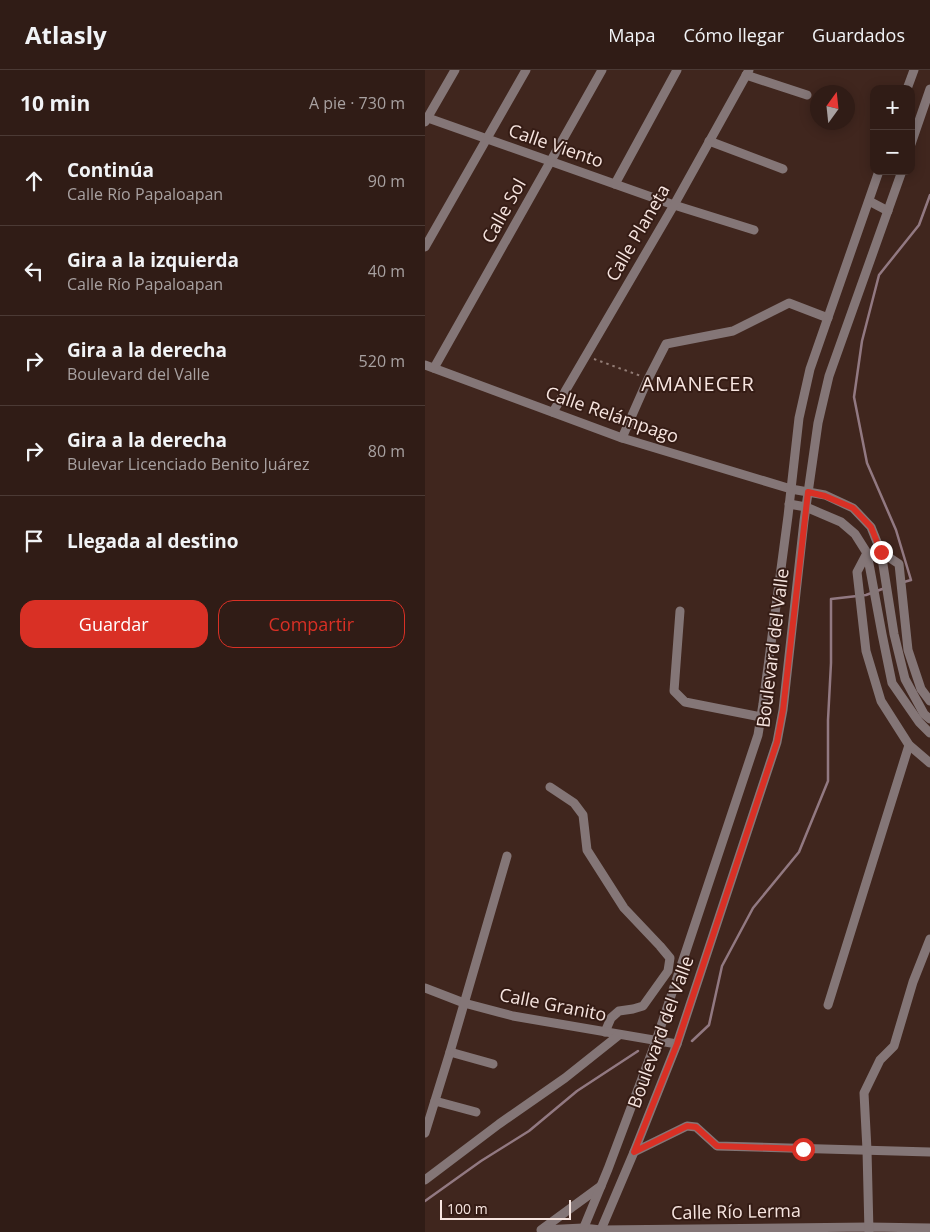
<!DOCTYPE html>
<html lang="es">
<meta charset="utf-8">
<style>
body{margin:0;font-family:"Open Sans",sans-serif;background:#3c2923;color:#f1f3f6}
.controls{position:absolute;right:15px;top:15px;display:grid;overflow:hidden;border-radius:10px;box-shadow:0 2px 12px #0003}
.controls button{width:45px;height:45px;display:grid;place-items:center;padding:0;border:0;border-bottom:1px solid #4b3a35;background:#301c16;color:#f1f3f6;font:25px sans-serif}
.compass{position:absolute;left:385px;top:15px;width:45px;height:45px;border-radius:50%;background:#301c16;box-shadow:0 2px 12px #0003;rotate:15deg}
.scale{position:absolute;left:15px;bottom:12px;width:131px;box-sizing:border-box;padding-left:5px;border:2px solid #f7e5e0;border-top:0;font-size:14px;line-height:18px;white-space:nowrap;color:#f7e5e0;-webkit-text-stroke:4px #351c15;paint-order:stroke}
.stop{position:absolute;width:15px;height:15px;margin:-11px;border:4px solid #d93025;border-radius:50%;background:#fff}
.stop.end{background:#d93025;border-color:#fff;box-shadow:0 1px 5px #0008}
.list{margin:0;padding:0;list-style:none}
h2{display:flex;justify-content:space-between;align-items:center;height:65px;margin:0;padding:0 20px;font-size:21px}
h2 small{font-size:16px;font-weight:400;color:#a8a1a1}
.list li{display:grid;grid-template-columns:32px 1fr auto;gap:15px;align-items:center;box-sizing:border-box;height:90px;padding:0 20px;border-top:1px solid #4b3a35}
.list b{display:block;font-size:19px;white-space:nowrap}
.list p{margin:0;font-size:16px;white-space:nowrap;color:#a8a1a1}
.list em{font-size:16px;font-style:normal;color:#a8a1a1}
.actions{display:flex;gap:10px;padding:15px 20px}
.actions a{flex:1;padding:11px 0;border:1px solid #d93025;border-radius:15px;text-align:center;font-size:18px;color:#d93025}
.actions .main{background:#d93025;color:#fff}
.icon{flex:none;width:28px;height:28px;fill:none;stroke:currentColor;stroke-width:2;stroke-linecap:round;stroke-linejoin:round}
.map{position:relative;flex:none;width:505px;height:1162px;overflow:hidden}
header{display:flex;align-items:center;gap:30px;box-sizing:border-box;height:70px;padding:0 25px;background:#301c16;border-bottom:1px solid #4b3a35}
header strong{font-size:24px}
nav{display:flex;gap:28px;margin-inline-start:auto;font-size:18px}
main{display:flex}
aside{flex:1;background:#301c16}
.map>svg:first-child{display:block}
.lines{fill:none;stroke-linecap:round;stroke-linejoin:round}
.stream{stroke:#927982;stroke-width:2.5}
.path{stroke:#927c75;stroke-width:2;stroke-dasharray:2.5 4;stroke-linecap:butt}
.minor{stroke:#847677;stroke-width:9}
.route{stroke:#d93025;stroke-width:6}
.labels{text-anchor:middle;stroke-width:4;stroke-linejoin:round;paint-order:stroke}
.street-label{font-size:18px;fill:#f7e5e0;stroke:#351c15}
.quarter-label{font-size:20px;letter-spacing:1px;fill:#f7e5e0;stroke:#351c15}
</style>
<header>
<strong>Atlasly</strong>
<nav><a>Mapa</a><a>Cómo llegar</a><a>Guardados</a></nav>
</header>
<main>
<aside>
<h2>10 min<small>A pie · 730 m</small></h2>
<ul class="list">
<li><svg class="icon" aria-label="ahead" viewBox="0 0 24 24"><path d="M12 20V5M6 11l6-6 6 6"/></svg><div><b>Continúa</b><p>Calle Río Papaloapan</p></div><em>90 m</em></li>
<li><svg class="icon" aria-label="left" viewBox="0 0 24 24"><path d="M17 20v-9H6M10 6l-5 5 5 5"/></svg><div><b>Gira a la izquierda</b><p>Calle Río Papaloapan</p></div><em>40 m</em></li>
<li><svg class="icon" aria-label="right" viewBox="0 0 24 24"><path d="M7 20v-9h11M14 6l5 5-5 5"/></svg><div><b>Gira a la derecha</b><p>Boulevard del Valle</p></div><em>520 m</em></li>
<li><svg class="icon" aria-label="right" viewBox="0 0 24 24"><path d="M7 20v-9h11M14 6l5 5-5 5"/></svg><div><b>Gira a la derecha</b><p>Bulevar Licenciado Benito Juárez</p></div><em>80 m</em></li>
<li><svg class="icon" aria-label="arrive" viewBox="0 0 24 24"><path d="M6 21V4h12l-3 4 3 4H6"/></svg><div><b>Llegada al destino</b></div></li>
</ul>
<div class="actions"><a class="main">Guardar</a><a>Compartir</a></div>
</aside>
<div class="map">
<svg width="505" height="1162" viewBox="0 0 505 1162">
<rect width="100%" height="100%" fill="#40261e"/>
<g class="lines">
<g class="stream">
<polyline points="479,512 486,510 471,460 442,393 429,327 437,271 454,205 494,155 505,125"/>
<polyline points="267,971 284,955 297,896 328,838 374,782 403,711 403,650 406,593 406,529 441,525 460,518"/>
<polyline points="0,1131 56,1091 104,1061 152,1021 213,981"/>
</g>
<polyline class="path" points="169,289 216,306"/>
<g class="minor">
<polyline points="321,5 382,25"/>
<polyline points="482,19 489,0"/>
<polyline points="3,48 249,135 329,160"/>
<polyline points="0,52 30,0"/>
<polyline points="284,71 358,99"/>
<polyline points="486,74 505,19"/>
<polyline points="190,114 252,0"/>
<polyline points="444,131 463,141"/>
<polyline points="0,177 101,0"/>
<polyline points="0,295 197,368 366,419 400,425 428,438 446,457 456,482 469,564 480,609 499,644 505,649"/>
<polyline points="9,298 177,0"/>
<polyline points="128,342 249,135 324,0"/>
<polyline points="197,368 223,309 241,274 308,261 364,233 403,248"/>
<polyline points="364,434 381,437 416,452 430,464 442,483 457,564 467,613 494,652 505,663"/>
<polyline points="456,482 474,494 483,580 496,619 505,631"/>
<polyline points="442,483 432,502 441,581 456,631 484,675 505,693"/>
<polyline points="255,541 249,621 260,632 336,647"/>
<polyline points="125,717 149,733 158,745 162,780 199,838 235,876 245,888 243,901 218,936 208,939 194,941 186,948 180,962"/>
<polyline points="0,918 39,933 88,946 252,974"/>
<polyline points="403,935 484,675"/>
<polyline points="25,982 68,994"/>
<polyline points="10,1031 51,1042"/>
<polyline points="0,1063 25,982 82,786"/>
<polyline points="209,1082 262,1056 271,1057 292,1076 505,1082"/>
<polyline points="0,1110 74,1054 140,1008 194,965"/>
<polyline points="116,1160 176,1116"/>
<polyline points="117,1160 158,1158 176,1160 444,1157 505,1158"/>
<polyline points="157,1162 183,1099 231,971 333,665 338,634 363,446 374,348 385,299 454,101"/>
<polyline points="175,1162 209,1082 252,974 352,672 358,640 379,451 393,353 404,306 477,101"/>
<polyline points="444,1162 442,1080 439,1023 455,990 469,976 488,912 505,869"/>
</g>
</g>
<g class="lines">
<polyline class="route" points="378,1079 292,1076 271,1057 262,1056 209,1082 252,974 352,672 358,640 383,422 400,426 428,438 446,457 456,482"/>
</g>
<g class="labels">
<g class="street-label">
<text transform="translate(131 76) rotate(19)" y="6">Calle Viento</text>
<text transform="translate(79 141) rotate(-61)" y="6">Calle Sol</text>
<text transform="translate(213 163) rotate(-60)" y="6">Calle Planeta</text>
<text transform="translate(187 345) rotate(19)" y="6">Calle Relámpago</text>
<text transform="translate(348 578) rotate(-83)" y="6">Boulevard del Valle</text>
<text transform="translate(128 935) rotate(11)" y="6">Calle Granito</text>
<text transform="translate(236 962) rotate(-70)" y="6">Boulevard del Valle</text>
<text transform="translate(311 1142) rotate(-1)" y="6">Calle Río Lerma</text>
</g>
<g class="quarter-label">
<text x="273" y="321">AMANECER</text>
</g>
</g>
</svg>
<div class="controls">
<button>+</button>
<button>−</button>
</div>
<svg class="compass" viewBox="-18 -18 36 36"><path d="M0-13l5 13h-10z" fill="#e53935"/><path d="M0 13l5-13h-10z" fill="#a8a1a1"/></svg>
<div class="scale">100 m</div>
<div class="stop" style="left:378px;top:1079px"></div>
<div class="stop end" style="left:456px;top:482px"></div>
</div>
</main>
